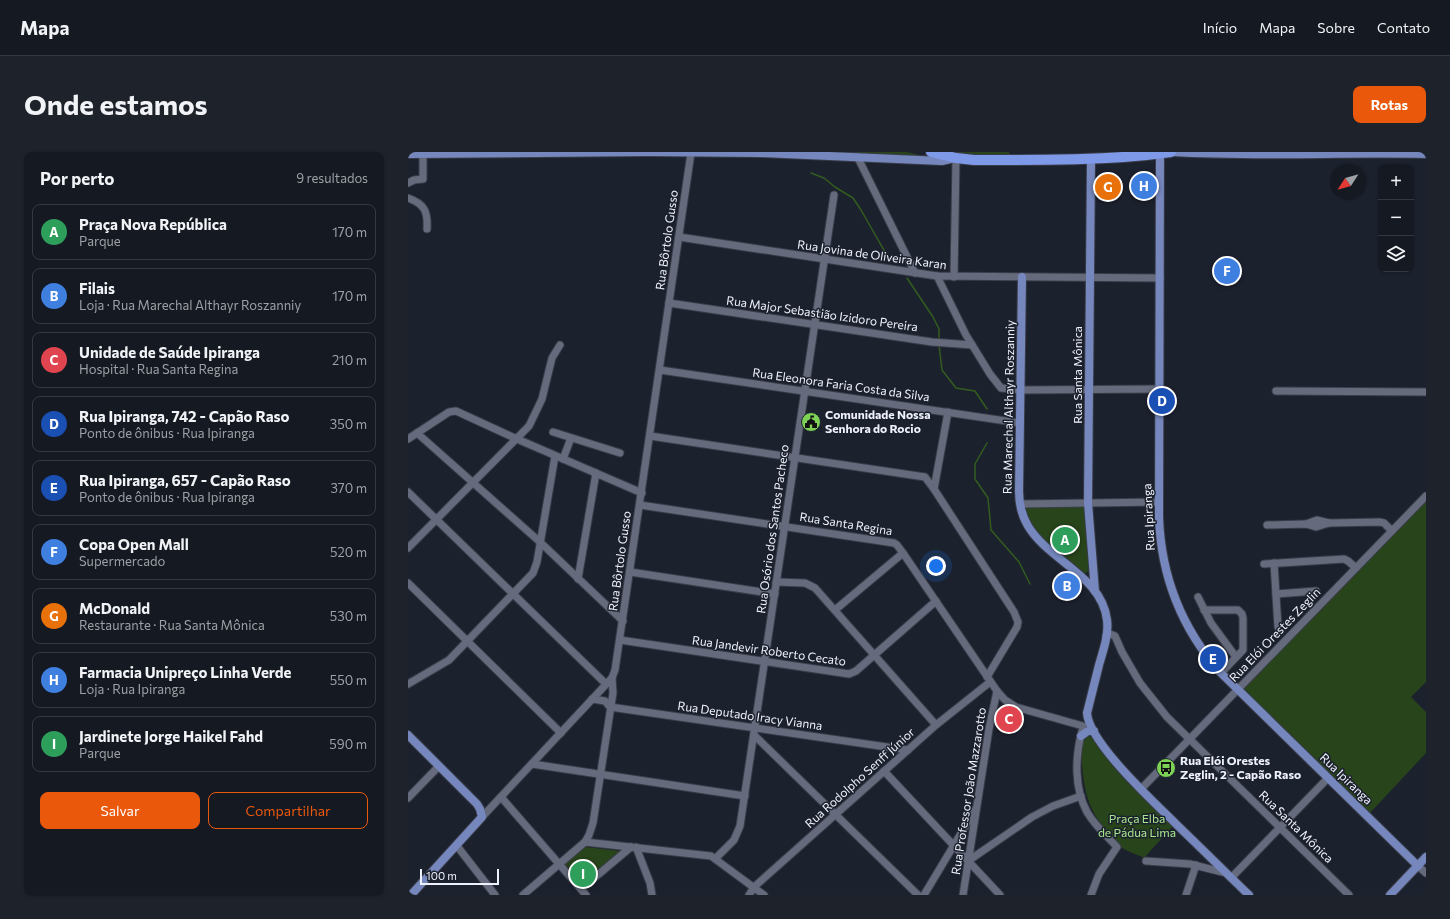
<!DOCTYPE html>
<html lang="pt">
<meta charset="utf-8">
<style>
body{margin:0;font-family:Commissioner,sans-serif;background:#1e222a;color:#f1f3f6}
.controls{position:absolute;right:12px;top:12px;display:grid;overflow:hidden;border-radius:8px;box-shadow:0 1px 3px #0004}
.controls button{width:36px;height:36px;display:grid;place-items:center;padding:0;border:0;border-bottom:1px solid #343840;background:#151922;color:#f1f3f6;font:20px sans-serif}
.compass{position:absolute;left:922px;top:12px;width:36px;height:36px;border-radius:50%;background:#151922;box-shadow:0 1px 3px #0004;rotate:234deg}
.scale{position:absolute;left:12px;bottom:10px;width:79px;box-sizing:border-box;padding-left:4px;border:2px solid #eff2fc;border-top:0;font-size:11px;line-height:14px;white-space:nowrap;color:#eff2fc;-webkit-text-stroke:3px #1c212e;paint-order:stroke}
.you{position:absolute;left:528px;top:414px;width:14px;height:14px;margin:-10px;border:3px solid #fff;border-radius:50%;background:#1a73e8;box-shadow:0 0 0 6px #1a73e833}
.badge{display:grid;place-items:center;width:26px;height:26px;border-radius:50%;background:#ea580c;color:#fff;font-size:13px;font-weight:700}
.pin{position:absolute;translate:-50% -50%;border:2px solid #fff;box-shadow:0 1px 4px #0006}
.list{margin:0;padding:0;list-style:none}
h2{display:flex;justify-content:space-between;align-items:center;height:52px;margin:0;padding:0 16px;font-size:17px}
h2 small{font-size:13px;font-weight:400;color:#9da0a5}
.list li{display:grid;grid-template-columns:26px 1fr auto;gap:12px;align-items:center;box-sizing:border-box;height:56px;margin:0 8px 8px;padding:0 8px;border:1px solid #343840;border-radius:8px}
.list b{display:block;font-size:15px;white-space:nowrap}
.list p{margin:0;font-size:13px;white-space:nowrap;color:#9da0a5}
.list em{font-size:13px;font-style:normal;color:#9da0a5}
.actions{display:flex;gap:8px;padding:12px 16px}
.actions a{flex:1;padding:9px 0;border:1px solid #ea580c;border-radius:8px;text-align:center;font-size:14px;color:#ea580c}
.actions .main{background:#ea580c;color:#fff}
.icon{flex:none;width:22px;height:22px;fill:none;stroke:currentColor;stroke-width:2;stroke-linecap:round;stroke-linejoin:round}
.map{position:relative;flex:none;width:1018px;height:743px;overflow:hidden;border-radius:8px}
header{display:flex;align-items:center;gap:24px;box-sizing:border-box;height:56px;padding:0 20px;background:#151922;border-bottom:1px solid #343840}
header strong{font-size:19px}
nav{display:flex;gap:22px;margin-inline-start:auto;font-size:14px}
.intro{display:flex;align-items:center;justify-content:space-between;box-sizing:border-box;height:96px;padding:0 24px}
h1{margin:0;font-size:28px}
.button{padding:10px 18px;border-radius:8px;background:#ea580c;color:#fff;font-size:14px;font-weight:700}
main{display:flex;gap:24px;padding:0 24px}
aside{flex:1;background:#151922;border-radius:8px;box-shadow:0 1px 3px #0004}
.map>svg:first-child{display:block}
.green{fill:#28441a}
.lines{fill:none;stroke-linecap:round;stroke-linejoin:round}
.stream{stroke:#335d1f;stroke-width:1.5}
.minor-casing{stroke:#3a3d49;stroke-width:9}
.major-casing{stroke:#3a3d49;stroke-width:10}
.highway-casing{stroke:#3a3d49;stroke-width:12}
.minor{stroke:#656b7c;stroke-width:7}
.major{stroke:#7587bd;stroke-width:8}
.highway{stroke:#7f99e9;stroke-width:10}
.labels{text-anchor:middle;stroke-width:3;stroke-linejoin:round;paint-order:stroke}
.street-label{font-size:12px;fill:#eff2fc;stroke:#1c212e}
.poi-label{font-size:12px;font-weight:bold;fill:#eff2fc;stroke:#1c212e;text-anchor:start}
.park-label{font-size:12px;fill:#a8e68e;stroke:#1c212e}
</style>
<header>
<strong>Mapa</strong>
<nav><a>Início</a><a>Mapa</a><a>Sobre</a><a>Contato</a></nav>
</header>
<div class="intro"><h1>Onde estamos</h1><a class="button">Rotas</a></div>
<main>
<aside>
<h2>Por perto<small>9 resultados</small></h2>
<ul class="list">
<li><span class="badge" style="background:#2e9e5b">A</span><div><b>Praça Nova República</b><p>Parque</p></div><em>170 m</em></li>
<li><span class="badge" style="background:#3f7fe0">B</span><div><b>Filais</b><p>Loja · Rua Marechal Althayr Roszanniy</p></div><em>170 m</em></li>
<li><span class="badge" style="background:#e0444e">C</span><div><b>Unidade de Saúde Ipiranga</b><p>Hospital · Rua Santa Regina</p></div><em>210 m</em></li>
<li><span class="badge" style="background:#1a4fb4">D</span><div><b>Rua Ipiranga, 742 - Capão Raso</b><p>Ponto de ônibus · Rua Ipiranga</p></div><em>350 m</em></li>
<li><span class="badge" style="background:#1a4fb4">E</span><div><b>Rua Ipiranga, 657 - Capão Raso</b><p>Ponto de ônibus · Rua Ipiranga</p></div><em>370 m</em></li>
<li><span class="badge" style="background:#3f7fe0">F</span><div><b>Copa Open Mall</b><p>Supermercado</p></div><em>520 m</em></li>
<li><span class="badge" style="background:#e8710a">G</span><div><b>McDonald</b><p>Restaurante · Rua Santa Mônica</p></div><em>530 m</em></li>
<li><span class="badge" style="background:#3f7fe0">H</span><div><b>Farmacia Unipreço Linha Verde</b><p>Loja · Rua Ipiranga</p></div><em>550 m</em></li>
<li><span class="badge" style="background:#2e9e5b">I</span><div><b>Jardinete Jorge Haikel Fahd</b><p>Parque</p></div><em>590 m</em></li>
</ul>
<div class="actions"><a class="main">Salvar</a><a>Compartilhar</a></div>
</aside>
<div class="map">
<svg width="1018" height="743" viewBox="0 0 1018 743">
<rect width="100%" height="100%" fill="#1c212e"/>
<g class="green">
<polygon points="387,0 499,0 528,7 509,5 505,3"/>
<polygon points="539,0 601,0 602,3 556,3"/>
<polygon points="1018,349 1018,530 1003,545 1018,560 1018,601 961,662 834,538"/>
<polygon points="623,354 676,355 681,419 676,422 641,394 625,377 617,359 618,356"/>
<path d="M680 584 684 585 686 587 765 674 736 706C729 702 719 700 713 695 710 692 706 687 703 684 681 660 676 641 674 610 673 602 673 590 680 584Z"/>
<polygon points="177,695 212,699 174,731 157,712"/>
</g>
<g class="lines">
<g class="stream">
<polyline points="403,21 416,26 427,35 445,46 453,58 481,107"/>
<polyline points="499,126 525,165 531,177 531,189"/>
<polyline points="531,193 534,218 548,236 567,239 579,257"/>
<polyline points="579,291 567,312 567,327 580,346 583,378 611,410 622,432"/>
</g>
<g class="minor-casing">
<g id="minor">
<polyline points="450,6 507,121"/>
<polyline points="0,31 6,28 15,27 15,2"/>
<path d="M0 46C17 52 20 60 19 77"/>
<polyline points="271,85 529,124 752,126"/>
<polyline points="529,124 558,183 582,222 593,236 612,238 751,237"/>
<polyline points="546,125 548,6"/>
<polyline points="261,151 524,190 564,193"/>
<polyline points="252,218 612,271"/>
<polyline points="868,239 1018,240"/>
<polyline points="540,260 526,337 606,460 610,470 609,475 579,525"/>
<polyline points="145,280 212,301"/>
<polyline points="9,281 132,390 215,469"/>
<polyline points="242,284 517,325 526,337"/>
<polyline points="0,287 41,260 48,259 109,287 234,341"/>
<polyline points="155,307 163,286"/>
<polyline points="0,340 198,532"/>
<polyline points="612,352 751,350"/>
<polyline points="232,353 486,391 489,393 495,401 589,539 597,548 608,555 675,574"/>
<polyline points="898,372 909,368 921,371"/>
<polyline points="859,373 898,372 908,375 921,371 972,370 976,371 984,379"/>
<polyline points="0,396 121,274 134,247 144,206 152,193"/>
<polyline points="866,411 870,475"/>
<polyline points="856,412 936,407 940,409 948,416"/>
<polyline points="222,420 367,442"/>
<polyline points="170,427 188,321"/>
<polyline points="368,430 397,431 407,436 528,573"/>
<polyline points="0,431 153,581"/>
<polyline points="868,442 908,439"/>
<polyline points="790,445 803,471 828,505"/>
<polyline points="427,458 495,401"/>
<polyline points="796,458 830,458 834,462 835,466 835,498 813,521"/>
<polyline points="698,484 702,482 707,484 714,500 732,531 759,565 941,743"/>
<polyline points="212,488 441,522 448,519 528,449"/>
<polyline points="0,532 41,508 125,421 129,410 147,304"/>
<polyline points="184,547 197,549 202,555 500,598"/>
<path d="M674 579C667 605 666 636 679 660 687 674 699 684 709 695L691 722 683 743"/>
<polyline points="346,583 510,743"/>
<polyline points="124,612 337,644"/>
<polyline points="476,619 592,743"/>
<polyline points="733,637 1018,344"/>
<polyline points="93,645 178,743"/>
<polyline points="0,646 31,614"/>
<polyline points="74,665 204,526 207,518 283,1"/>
<polyline points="177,690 303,704 356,743"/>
<polyline points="49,694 87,743"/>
<polyline points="228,695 242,731 244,743"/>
<polyline points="308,706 326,688 332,674 426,43"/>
<polyline points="560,709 624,665 645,654 673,644"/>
<polyline points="738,709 782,712 818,721"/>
<polyline points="1010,714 1018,721"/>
<polyline points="823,726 920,626"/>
<polyline points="173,737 223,695"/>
<polyline points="115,743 177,690 181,683 185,671 205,541 204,526"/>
<polyline points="341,743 346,735 528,573 582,530"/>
<polyline points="516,743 567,658"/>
<polyline points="555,743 581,577 589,539"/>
<polyline points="778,743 788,713"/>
</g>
</g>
<g class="major-casing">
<g id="major">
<path d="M752 0 751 365C753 424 774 477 813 521L1010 714"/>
<path d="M765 0C849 5 934 0 1018 2"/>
<polyline points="0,2 240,0 352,1 534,9 547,6"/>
<polyline points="683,7 680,351 687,439"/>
<path d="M614 125 611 339C611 351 614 364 620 374 641 409 694 424 699 468 701 483 695 499 691 513 687 529 683 545 679 561 681 591 747 651 769 673 793 696 817 720 841 743"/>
<polyline points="0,583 69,652 72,657 74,665 3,743"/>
<polyline points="673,584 680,579 686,579"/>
<polyline points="982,743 1018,705"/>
</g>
</g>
<g class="highway-casing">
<path id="highway" d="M523 0 548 6 566 8C632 8 698 9 763 0"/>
</g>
<use href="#minor" class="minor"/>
<use href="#major" class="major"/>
<use href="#highway" class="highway"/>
</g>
<defs>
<g id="civic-disc" transform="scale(1)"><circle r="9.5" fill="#7dd154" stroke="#1c212e"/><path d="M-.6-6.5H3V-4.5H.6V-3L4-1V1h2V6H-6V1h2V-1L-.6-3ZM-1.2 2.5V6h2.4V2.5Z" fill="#111"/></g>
<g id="bus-disc" transform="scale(1)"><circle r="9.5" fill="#7dd154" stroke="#1c212e"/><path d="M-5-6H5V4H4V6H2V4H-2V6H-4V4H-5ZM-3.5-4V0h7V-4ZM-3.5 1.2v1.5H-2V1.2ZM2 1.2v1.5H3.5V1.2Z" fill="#111"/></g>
</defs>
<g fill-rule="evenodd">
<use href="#civic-disc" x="403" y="270"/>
<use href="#bus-disc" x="758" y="616"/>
</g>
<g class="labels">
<g class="street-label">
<text transform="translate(259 88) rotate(-82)" y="4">Rua Bôrtolo Gusso</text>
<text transform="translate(464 103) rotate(8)" y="4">Rua Jovina de Oliveira Karan</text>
<text transform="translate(414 162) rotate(8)" y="4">Rua Major Sebastião Izidoro Pereira</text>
<text transform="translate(670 223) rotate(-90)" y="4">Rua Santa Mônica</text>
<text transform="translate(433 233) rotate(8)" y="4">Rua Eleonora Faria Costa da Silva</text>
<text transform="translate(601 255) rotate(-89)" y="4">Rua Marechal Althayr Roszanniy</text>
<text transform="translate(741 365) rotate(-93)" y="4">Rua Ipiranga</text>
<text transform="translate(438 372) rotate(9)" y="4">Rua Santa Regina</text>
<text transform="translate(365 377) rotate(-82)" y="4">Rua Osório dos Santos Pacheco</text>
<text transform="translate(212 409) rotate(-82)" y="4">Rua Bôrtolo Gusso</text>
<text transform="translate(867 483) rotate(-46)" y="4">Rua Elói Orestes Zeglin</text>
<text transform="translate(361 499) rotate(8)" y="4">Rua Jandevir Roberto Cecato</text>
<text transform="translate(342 564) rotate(8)" y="4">Rua Deputado Iracy Vianna</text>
<text transform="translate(452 626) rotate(-42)" y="4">Rua Rodolpho Senff Júnior</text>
<text transform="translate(938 627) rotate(44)" y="4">Rua Ipiranga</text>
<text transform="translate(561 639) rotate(-81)" y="4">Rua Professor João Mazzarotto</text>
<text transform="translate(888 675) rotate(44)" y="4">Rua Santa Mônica</text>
</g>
<g class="poi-label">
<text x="417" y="267">Comunidade Nossa<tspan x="417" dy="14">Senhora do Rocio</tspan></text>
<text x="772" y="613">Rua Elói Orestes<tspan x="772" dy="14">Zeglin, 2 - Capão Raso</tspan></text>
</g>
<g class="park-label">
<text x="729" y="671">Praça Elba<tspan x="729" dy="14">de Pádua Lima</tspan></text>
</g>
</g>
</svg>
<div class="controls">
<button>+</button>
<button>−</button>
<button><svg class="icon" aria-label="layers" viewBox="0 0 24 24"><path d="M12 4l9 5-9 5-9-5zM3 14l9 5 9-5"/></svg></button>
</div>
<svg class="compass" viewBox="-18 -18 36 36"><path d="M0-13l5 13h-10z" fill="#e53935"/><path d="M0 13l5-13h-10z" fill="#9da0a5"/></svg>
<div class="scale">100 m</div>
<div class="you"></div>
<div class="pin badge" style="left:657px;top:388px;background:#2e9e5b">A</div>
<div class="pin badge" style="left:659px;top:434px;background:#3f7fe0">B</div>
<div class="pin badge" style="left:601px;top:567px;background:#e0444e">C</div>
<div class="pin badge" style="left:754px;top:249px;background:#1a4fb4">D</div>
<div class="pin badge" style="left:805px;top:507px;background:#1a4fb4">E</div>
<div class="pin badge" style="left:819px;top:119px;background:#3f7fe0">F</div>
<div class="pin badge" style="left:700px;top:35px;background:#e8710a">G</div>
<div class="pin badge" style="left:736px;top:34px;background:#3f7fe0">H</div>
<div class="pin badge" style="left:175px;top:722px;background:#2e9e5b">I</div>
</div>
</main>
